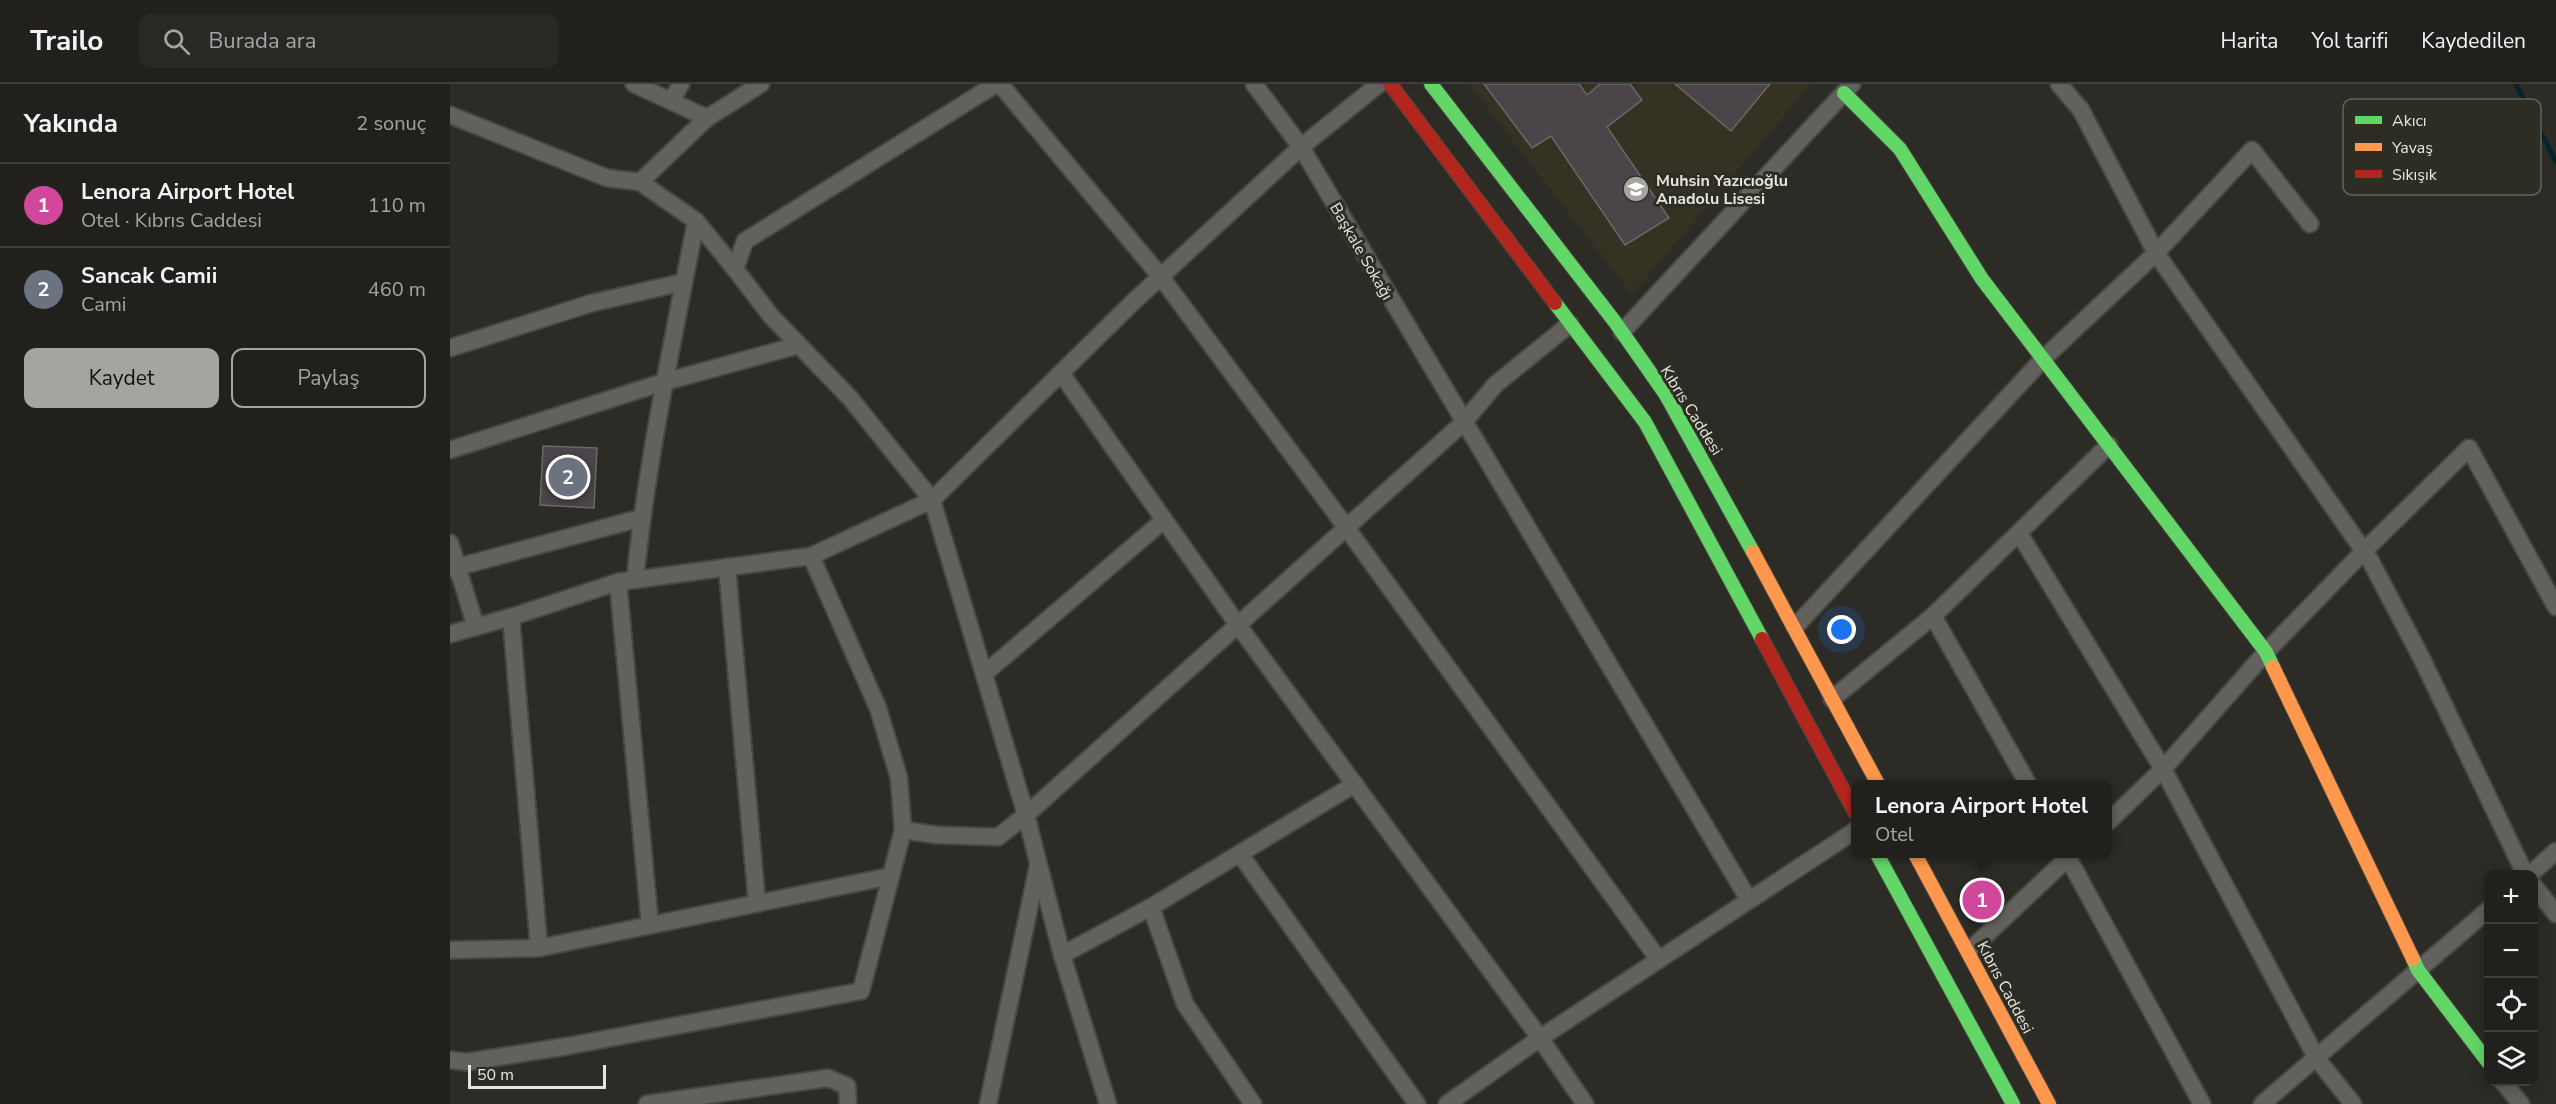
<!DOCTYPE html>
<html lang="tr">
<meta charset="utf-8">
<style>
body{margin:0;font-family:"Nunito Sans",sans-serif;background:#292825;color:#f1f3f6}
.controls{position:absolute;right:18px;bottom:18px;display:grid;overflow:hidden;border-radius:12px;box-shadow:0 3px 15px #0003}
.controls button{width:54px;height:54px;display:grid;place-items:center;padding:0;border:0;border-bottom:2px solid #3e3e3b;background:#21201c;color:#f1f3f6;font:30px sans-serif}
.scale{position:absolute;left:18px;bottom:15px;width:138px;box-sizing:border-box;padding-left:6px;border:3px solid #e6e5df;border-top:0;font-size:16px;line-height:21px;white-space:nowrap;color:#e6e5df;-webkit-text-stroke:4px #2e2d24;paint-order:stroke}
.you{position:absolute;left:1392px;top:546px;width:21px;height:21px;margin:-15px;border:4px solid #fff;border-radius:50%;background:#1a73e8;box-shadow:0 0 0 9px #1a73e833}
.badge{display:grid;place-items:center;width:39px;height:39px;border-radius:50%;background:#a5a49e;color:#fff;font-size:20px;font-weight:700}
.pin{position:absolute;translate:-50% -50%;border:3px solid #fff;box-shadow:0 2px 6px #0006}
.popup{position:absolute;left:1401px;top:696px;width:261px;height:78px;box-sizing:border-box;display:grid;place-content:center;border-radius:12px;background:#21201c;filter:drop-shadow(0 2px 4px #0005);font-size:20px;white-space:nowrap;color:#a2a3a3}
.popup b{font-size:22px;color:#f1f3f6}
.popup::after{content:'';position:absolute;left:50%;top:100%;margin-left:-12px;border:12px solid transparent;border-top-color:#21201c}
.list{margin:0;padding:0;list-style:none}
h2{display:flex;justify-content:space-between;align-items:center;height:78px;margin:0;padding:0 24px;font-size:26px}
h2 small{font-size:20px;font-weight:400;color:#a2a3a3}
.list li{display:grid;grid-template-columns:39px 1fr auto;gap:18px;align-items:center;box-sizing:border-box;height:84px;padding:0 24px;border-top:2px solid #3e3e3b}
.list b{display:block;font-size:22px;white-space:nowrap}
.list p{margin:0;font-size:20px;white-space:nowrap;color:#a2a3a3}
.list em{font-size:20px;font-style:normal;color:#a2a3a3}
.actions{display:flex;gap:12px;padding:18px 24px}
.actions a{flex:1;padding:14px 0;border:2px solid #a5a49e;border-radius:12px;text-align:center;font-size:21px;color:#a5a49e}
.actions .main{background:#a5a49e;color:#111}
.icon{flex:none;width:33px;height:33px;fill:none;stroke:currentColor;stroke-width:2;stroke-linecap:round;stroke-linejoin:round}
.map{position:relative;flex:none;width:2106px;height:1020px;overflow:hidden}
header{display:flex;align-items:center;gap:36px;box-sizing:border-box;height:84px;padding:0 30px;background:#21201c;border-bottom:2px solid #3e3e3b}
header strong{font-size:28px}
nav{display:flex;gap:33px;margin-inline-start:auto;font-size:21px}
.search{width:420px;height:54px;background:#292825;display:flex;align-items:center;gap:15px;box-sizing:border-box;padding:0 21px;border-radius:12px;color:#a2a3a3;font-size:22px}
main{display:flex}
aside{flex:1;background:#21201c}
.map>svg:first-child{display:block}
.built{fill:#353224}
.lines{fill:none;stroke-linecap:round;stroke-linejoin:round}
.stream{stroke:#062328;stroke-width:5}
.building{fill:#4b4448;stroke:#6a6967;stroke-width:1.5}
.street-casing{stroke:#474641;stroke-width:20}
.fast-casing{stroke:#474641;stroke-width:16}
.slow-casing{stroke:#474641;stroke-width:16}
.jam-casing{stroke:#474641;stroke-width:16}
.street{stroke:#62615d;stroke-width:16}
.fast{stroke:#63d668;stroke-width:14}
.slow{stroke:#ff974d;stroke-width:14}
.jam{stroke:#b3261e;stroke-width:14}
.labels{text-anchor:middle;stroke-width:6;stroke-linejoin:round;paint-order:stroke}
.poi-label{font-size:16px;font-weight:bold;fill:#e6e5df;stroke:#2e2d24;text-anchor:start}
.street-label{font-size:16px;fill:#e6e5df;stroke:#2e2d24}
.key{fill:#2e2d24;stroke:#65645c;stroke-width:1.5}
.key-label{font-size:16px;fill:#e6e5df}
</style>
<header>
<strong>Trailo</strong>
<div class="search"><svg class="icon" aria-label="search" viewBox="0 0 24 24"><circle cx="10" cy="10" r="6"/><path d="M15 15l6 6"/></svg>Burada ara</div>
<nav><a>Harita</a><a>Yol tarifi</a><a>Kaydedilen</a></nav>
</header>
<main>
<aside>
<h2>Yakında<small>2 sonuç</small></h2>
<ul class="list">
<li><span class="badge" style="background:#d1479c">1</span><div><b>Lenora Airport Hotel</b><p>Otel · Kıbrıs Caddesi</p></div><em>110 m</em></li>
<li><span class="badge" style="background:#6b7280">2</span><div><b>Sancak Camii</b><p>Cami</p></div><em>460 m</em></li>
</ul>
<div class="actions"><a class="main">Kaydet</a><a>Paylaş</a></div>
</aside>
<div class="map">
<svg width="2106" height="1020" viewBox="0 0 2106 1020">
<rect width="100%" height="100%" fill="#2c2b26"/>
<polygon class="built" points="1019,0 1361,0 1182,211"/>
<g class="lines">
<polyline class="stream" points="2066,0 2106,78"/>
</g>
<g class="building">
<polygon points="1034,0 1129,0 1137,11 1150,0 1180,0 1192,16 1157,43 1219,134 1175,161 1101,52 1082,64"/>
<polygon points="1225,0 1320,0 1281,47"/>
<polygon points="93,362 147,364 144,424 90,421"/>
</g>
<g class="lines">
<g class="street-casing">
<g id="street">
<polyline points="184,0 257,34 311,0"/>
<polyline points="550,0 711,193 896,443 1209,876"/>
<polyline points="804,0 851,63 1299,816"/>
<polyline points="1609,0 1631,26 1706,169 1920,476 1971,573 2075,790"/>
<polyline points="221,17 231,0"/>
<polyline points="0,31 157,94 190,98"/>
<polyline points="257,34 190,98 246,137 285,185"/>
<polyline points="1172,248 1402,0"/>
<polyline points="0,264 142,219 234,198"/>
<polyline points="611,289 788,541 1090,954 1135,1020"/>
<polyline points="0,366 214,298 349,261"/>
<polyline points="1569,449 1713,685 1867,975 1903,1020"/>
<polyline points="0,459 26,543"/>
<polyline points="277,483 307,819"/>
<polyline points="0,485 191,434"/>
<path d="M185 496C197 375 223 256 246 137"/>
<polyline points="168,498 200,841"/>
<polyline points="1483,532 1578,700"/>
<polyline points="61,533 89,864"/>
<polyline points="1345,543 1594,274 1706,169 1802,66 1860,140"/>
<polyline points="0,550 61,533 168,498 361,472 482,416 682,219 851,63 929,0"/>
<polyline points="534,590 714,436"/>
<polyline points="1382,615 1483,532 1659,361"/>
<polyline points="1658,738 1713,685 1816,568 1914,467 2019,364 2106,523"/>
<polyline points="453,746 487,751 548,753 576,731 482,416 400,314 321,232 285,185 295,157 546,0"/>
<polyline points="790,770 967,1020"/>
<polyline points="1616,770 1752,1020"/>
<polyline points="2081,790 2106,767"/>
<polyline points="2084,802 2106,830"/>
<polyline points="701,823 735,920 803,1020"/>
<polyline points="0,866 89,864 441,792"/>
<polyline points="1519,867 1622,770"/>
<polyline points="612,871 701,823 905,700"/>
<polyline points="0,976 17,978 118,962 411,907 453,746 449,694 428,624 361,472"/>
<polyline points="2053,998 2071,1020"/>
<polyline points="197,1020 378,994 397,1002 398,1020"/>
<polyline points="538,1020 588,782"/>
<polyline points="658,1020 612,871 576,731 1013,339 1046,300 1120,240"/>
<polyline points="997,1020 1090,954 1406,746"/>
<polyline points="1812,1020 2038,826"/>
</g>
</g>
<g class="fast-casing">
<g id="fast">
<polyline points="981,0 1165,238 1216,311 1303,468"/>
<polyline points="1394,9 1450,65 1532,195 1816,568 1823,583"/>
<polyline points="1105,219 1195,338 1312,555"/>
<polyline points="1427,770 1563,1020"/>
<polyline points="1963,875 1968,886 2038,978"/>
</g>
</g>
<g class="slow-casing">
<g id="slow">
<polyline points="1303,468 1428,700"/>
<polyline points="1823,583 1963,875"/>
<polyline points="1465,770 1599,1020"/>
</g>
</g>
<g class="jam-casing">
<g id="jam">
<polyline points="940,0 1105,219"/>
<polyline points="1312,555 1406,730"/>
</g>
</g>
<use href="#street" class="street"/>
<use href="#fast" class="fast"/>
<use href="#slow" class="slow"/>
<use href="#jam" class="jam"/>
</g>
<defs>
<g id="school-disc" transform="scale(1.35)"><circle r="9.5" fill="#a5a49e" stroke="#2e2d24"/><path d="M0-5L7-2L0 1L-7-2ZM-4 1L0 2.5L4 1V4Q0 6-4 4Z" fill="#fff"/></g>
</defs>
<g fill-rule="evenodd">
<use href="#school-disc" x="1186" y="105"/>
</g>
<g class="labels">
<g class="poi-label">
<text x="1206" y="102">Muhsin Yazıcıoğlu<tspan x="1206" dy="18">Anadolu Lisesi</tspan></text>
</g>
<g class="street-label">
<text transform="translate(912 167) rotate(60)" y="6">Başkale Sokağı</text>
<text transform="translate(1242 326) rotate(58)" y="6">Kıbrıs Caddesi</text>
<text transform="translate(1556 903) rotate(62)" y="6">Kıbrıs Caddesi</text>
</g>
</g>
<rect x="1893" y="15" width="198" height="96" rx="9" class="key"/>
<rect x="1905" y="32" width="27" height="8" fill="#63d668"/>
<rect x="1905" y="59" width="27" height="8" fill="#ff974d"/>
<rect x="1905" y="86" width="27" height="8" fill="#b3261e"/>
<g class="key-label">
<text x="1942" y="42">Akıcı</text>
<text x="1942" y="69">Yavaş</text>
<text x="1942" y="96">Sıkışık</text>
</g>
</svg>
<div class="controls">
<button>+</button>
<button>−</button>
<button><svg class="icon" aria-label="locate" viewBox="0 0 24 24"><circle cx="12" cy="12" r="6"/><path d="M12 2v4M12 18v4M2 12h4M18 12h4"/></svg></button>
<button><svg class="icon" aria-label="layers" viewBox="0 0 24 24"><path d="M12 4l9 5-9 5-9-5zM3 14l9 5 9-5"/></svg></button>
</div>
<div class="scale">50 m</div>
<div class="you"></div>
<div class="pin badge" style="left:1532px;top:816px;background:#d1479c">1</div>
<div class="popup"><b>Lenora Airport Hotel</b>Otel</div>
<div class="pin badge" style="left:118px;top:393px;background:#6b7280">2</div>
</div>
</main>
